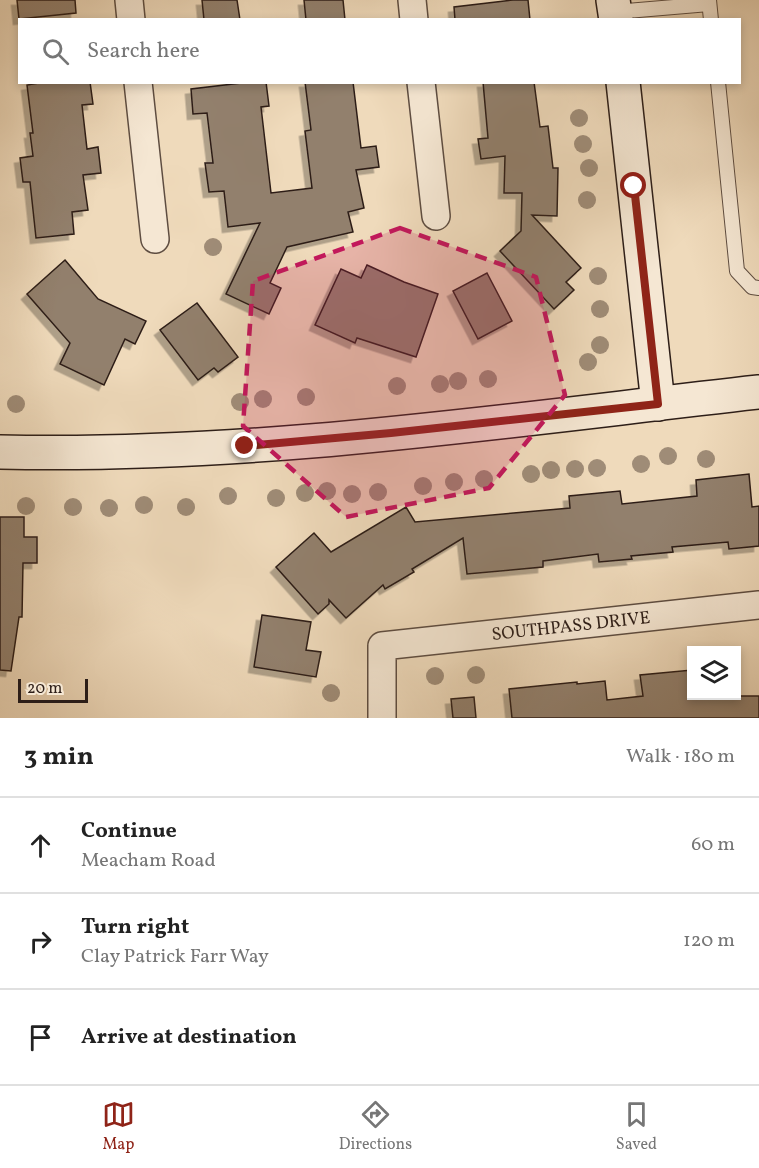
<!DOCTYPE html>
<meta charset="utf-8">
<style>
body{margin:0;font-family:Vollkorn,serif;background:#f2f2f2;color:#222}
.controls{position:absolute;right:18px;bottom:18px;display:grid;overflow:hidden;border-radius:0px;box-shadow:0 3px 9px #0003}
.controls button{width:54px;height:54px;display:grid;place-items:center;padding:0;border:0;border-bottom:2px solid #e0e0e0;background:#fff;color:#222;font:30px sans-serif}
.scale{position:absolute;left:18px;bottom:15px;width:70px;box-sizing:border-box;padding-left:6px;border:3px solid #2d1e18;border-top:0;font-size:16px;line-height:21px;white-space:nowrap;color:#2d1e18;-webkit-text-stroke:4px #f5e7d3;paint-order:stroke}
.stop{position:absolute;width:18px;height:18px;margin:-14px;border:4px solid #8f2418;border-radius:50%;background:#fff}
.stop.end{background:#8f2418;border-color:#fff;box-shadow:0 2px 6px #0008}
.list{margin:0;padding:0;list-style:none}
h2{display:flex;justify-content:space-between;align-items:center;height:78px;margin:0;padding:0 24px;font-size:26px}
h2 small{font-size:20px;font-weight:400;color:#767676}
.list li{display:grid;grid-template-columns:39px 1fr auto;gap:18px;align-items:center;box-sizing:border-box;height:96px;padding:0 24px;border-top:2px solid #e0e0e0}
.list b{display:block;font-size:22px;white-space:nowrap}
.list p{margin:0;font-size:20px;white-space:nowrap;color:#767676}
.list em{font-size:20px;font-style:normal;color:#767676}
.icon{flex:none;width:33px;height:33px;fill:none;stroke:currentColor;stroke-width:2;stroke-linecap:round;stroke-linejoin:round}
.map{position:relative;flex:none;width:759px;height:718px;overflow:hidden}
.search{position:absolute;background:#fff;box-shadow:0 3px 9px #0003;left:18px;right:18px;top:18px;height:66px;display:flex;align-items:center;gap:15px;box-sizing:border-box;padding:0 21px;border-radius:0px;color:#767676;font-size:22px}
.sheet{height:366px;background:#fff}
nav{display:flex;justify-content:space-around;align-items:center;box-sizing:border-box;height:84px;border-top:2px solid #e0e0e0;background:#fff;font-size:16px;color:#767676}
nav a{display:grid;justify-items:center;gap:3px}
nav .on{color:#8f2418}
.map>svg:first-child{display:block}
.building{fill:#92806d;stroke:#2d1e18;stroke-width:1.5;filter:url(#shadow)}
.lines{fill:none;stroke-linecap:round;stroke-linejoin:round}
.lane-casing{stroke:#5e4d41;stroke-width:16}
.street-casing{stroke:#5e4d41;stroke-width:30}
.secondary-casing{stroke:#2d1e18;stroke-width:36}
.lane{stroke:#f5e7d3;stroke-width:14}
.street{stroke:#f5e7d3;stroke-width:27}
.secondary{stroke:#f5e7d3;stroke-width:33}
.tree{fill:#9f8c77}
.route{stroke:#8f2418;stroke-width:8}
.marked{fill:#c2185b;fill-opacity:0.2;stroke:#c2185b;stroke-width:4.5;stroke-dasharray:12 8;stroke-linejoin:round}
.labels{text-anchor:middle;stroke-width:5;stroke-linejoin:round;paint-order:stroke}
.street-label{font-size:18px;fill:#2d1e18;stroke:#f5e7d3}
</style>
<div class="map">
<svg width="759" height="718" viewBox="0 0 759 718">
<defs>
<filter id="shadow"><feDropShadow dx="-5.5" dy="5.5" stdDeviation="0" flood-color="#0004"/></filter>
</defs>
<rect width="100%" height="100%" fill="#efdabb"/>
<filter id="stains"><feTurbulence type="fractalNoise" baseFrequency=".00333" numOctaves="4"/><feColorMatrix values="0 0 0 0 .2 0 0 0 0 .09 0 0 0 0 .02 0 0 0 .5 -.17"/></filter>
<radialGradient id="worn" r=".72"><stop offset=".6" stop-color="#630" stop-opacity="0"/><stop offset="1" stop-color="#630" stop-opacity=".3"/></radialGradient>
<g class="building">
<polygon points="17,0 75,0 76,13 19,19"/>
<polygon points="202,0 237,0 240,20 204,20"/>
<polygon points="304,0 343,0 345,20 306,20"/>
<polygon points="513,0 528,0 530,20 455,20 454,7"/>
<polygon points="45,82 90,82 93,104 82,105 87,149 98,147 101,173 83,175 88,210 72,212 74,234 36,238 30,182 23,182 20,158 33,156 30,133 33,133 27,85"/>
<polygon points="250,82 266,82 269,106 261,107 271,193 312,188 305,131 311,130 305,82 353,82 361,148 376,146 379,167 356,170 364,208 348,212 353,232 287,247 270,283 281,288 269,314 226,294 260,223 228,227 224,191 209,192 205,163 213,163 207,113 193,114 191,89"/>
<polygon points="483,82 534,82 540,127 548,126 553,168 558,168 557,216 532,215 581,268 566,282 574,290 554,309 500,251 521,231 522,193 504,193 505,156 481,159 478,139 488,138"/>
<polygon points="65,260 98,299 146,321 135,344 125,339 104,385 60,364 70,343 27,294"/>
<polygon points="367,265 404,282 438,294 416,357 357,338 355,343 315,325 341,269 361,278"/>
<polygon points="487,273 512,321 478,339 453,291"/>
<polygon points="197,303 238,357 218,372 214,368 198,380 160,330"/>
<polygon points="749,474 752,507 759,506 759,546 729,549 728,542 672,547 673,552 631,556 632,559 599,562 598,554 543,561 543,567 467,574 463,538 412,569 414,572 385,589 383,585 346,618 329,600 329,604 318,614 276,567 314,533 331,552 406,507 415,522 570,508 569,496 620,491 622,504 697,496 696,480"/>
<polygon points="0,517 24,517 24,537 37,537 37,563 23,563 22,617 19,617 11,671 0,670"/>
<polygon points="262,615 311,622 306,650 321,652 316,677 254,667"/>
<polygon points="692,670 692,696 759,696 759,718 512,718 509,689 577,682 577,684 605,681 607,700 643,696 640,675"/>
<polygon points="474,697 476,718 453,718 451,699"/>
</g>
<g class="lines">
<g class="lane-casing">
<g id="lane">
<polyline points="709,0 711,20"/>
<polyline points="615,12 709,4"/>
<polyline points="718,82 737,271 752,287 759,288"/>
</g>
</g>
<g class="street-casing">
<g id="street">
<polyline points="129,0 131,20"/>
<polyline points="412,0 414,20"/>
<polyline points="138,82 155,239"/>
<polyline points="421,82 436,216"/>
<path id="s1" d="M382 718V646L759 605"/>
</g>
</g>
<g class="secondary-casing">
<g id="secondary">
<polyline points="613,0 616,20"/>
<polyline points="623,82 658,404"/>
<path d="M0 452C254 458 507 420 759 392"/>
</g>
</g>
<use href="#lane" class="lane"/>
<use href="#street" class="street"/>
<use href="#secondary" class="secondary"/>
</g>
<g class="tree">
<circle cx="579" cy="118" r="9"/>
<circle cx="583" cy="144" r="9"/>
<circle cx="589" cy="168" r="9"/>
<circle cx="587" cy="200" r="9"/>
<circle cx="213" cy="247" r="9"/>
<circle cx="598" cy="276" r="9"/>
<circle cx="600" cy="309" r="9"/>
<circle cx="600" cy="345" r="9"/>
<circle cx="588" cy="362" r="9"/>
<circle cx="488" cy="379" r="9"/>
<circle cx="458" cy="381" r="9"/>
<circle cx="440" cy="384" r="9"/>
<circle cx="397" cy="386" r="9"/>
<circle cx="306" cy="397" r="9"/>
<circle cx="263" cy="399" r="9"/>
<circle cx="240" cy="402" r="9"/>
<circle cx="16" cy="404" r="9"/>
<circle cx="668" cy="456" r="9"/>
<circle cx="706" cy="459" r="9"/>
<circle cx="641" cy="464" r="9"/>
<circle cx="597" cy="468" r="9"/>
<circle cx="575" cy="469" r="9"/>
<circle cx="551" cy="470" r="9"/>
<circle cx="531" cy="474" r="9"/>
<circle cx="484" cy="479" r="9"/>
<circle cx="454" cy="482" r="9"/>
<circle cx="423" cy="486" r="9"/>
<circle cx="327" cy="491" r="9"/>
<circle cx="378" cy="492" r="9"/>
<circle cx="305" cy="493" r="9"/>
<circle cx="352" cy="494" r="9"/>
<circle cx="228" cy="496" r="9"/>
<circle cx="276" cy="498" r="9"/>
<circle cx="144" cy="505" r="9"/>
<circle cx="26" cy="506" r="9"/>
<circle cx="73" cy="507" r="9"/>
<circle cx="186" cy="507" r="9"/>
<circle cx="109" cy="508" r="9"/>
<circle cx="476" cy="675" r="9"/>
<circle cx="435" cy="676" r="9"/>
<circle cx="331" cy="693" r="9"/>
</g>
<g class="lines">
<polyline class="route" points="245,446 391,433 658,404 634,186"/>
</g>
<path class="marked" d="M400 228 536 277 565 395 489 488 346 517 243 426 253 281Z"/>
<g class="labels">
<g class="street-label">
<text dy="6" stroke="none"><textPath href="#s1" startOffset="262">SOUTHPASS DRIVE</textPath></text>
</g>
</g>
<rect width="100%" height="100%" filter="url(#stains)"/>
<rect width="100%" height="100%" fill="url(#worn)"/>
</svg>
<div class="controls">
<button><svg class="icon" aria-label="layers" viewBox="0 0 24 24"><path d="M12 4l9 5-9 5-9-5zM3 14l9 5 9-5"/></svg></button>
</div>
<div class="scale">20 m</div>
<div class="stop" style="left:634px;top:186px"></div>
<div class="stop end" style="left:245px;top:446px"></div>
<div class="search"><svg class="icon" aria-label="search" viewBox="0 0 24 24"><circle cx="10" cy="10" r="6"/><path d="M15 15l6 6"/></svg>Search here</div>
</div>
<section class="sheet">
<h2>3 min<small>Walk · 180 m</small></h2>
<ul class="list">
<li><svg class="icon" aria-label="ahead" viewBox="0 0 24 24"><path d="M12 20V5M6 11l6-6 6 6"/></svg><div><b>Continue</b><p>Meacham Road</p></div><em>60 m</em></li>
<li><svg class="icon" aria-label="right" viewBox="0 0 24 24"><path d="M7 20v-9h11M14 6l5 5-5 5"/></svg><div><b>Turn right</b><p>Clay Patrick Farr Way</p></div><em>120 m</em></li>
<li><svg class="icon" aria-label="arrive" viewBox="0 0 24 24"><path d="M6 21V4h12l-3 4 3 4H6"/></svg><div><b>Arrive at destination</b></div></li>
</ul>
</section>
<nav>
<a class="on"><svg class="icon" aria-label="map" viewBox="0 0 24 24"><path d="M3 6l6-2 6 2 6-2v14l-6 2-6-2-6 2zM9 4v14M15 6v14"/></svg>Map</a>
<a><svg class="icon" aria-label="directions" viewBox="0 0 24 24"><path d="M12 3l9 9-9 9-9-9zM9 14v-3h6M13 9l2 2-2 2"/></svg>Directions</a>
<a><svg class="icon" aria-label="saved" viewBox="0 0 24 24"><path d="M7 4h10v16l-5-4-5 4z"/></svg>Saved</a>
</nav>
